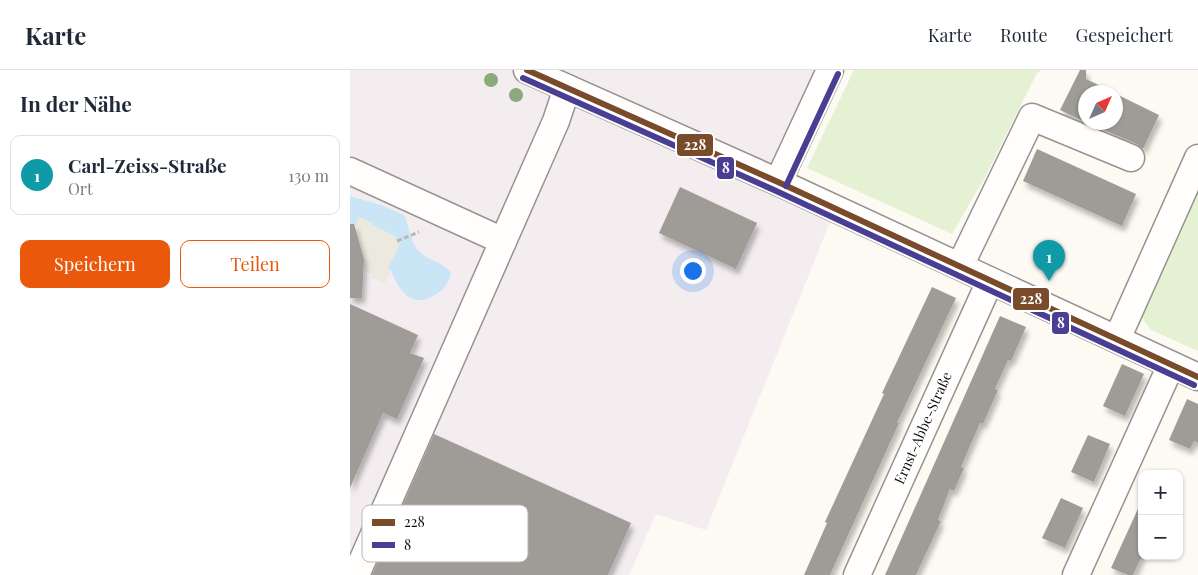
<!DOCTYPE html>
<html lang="de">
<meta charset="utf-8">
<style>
body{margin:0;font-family:"Playfair Display",serif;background:#f6f6f7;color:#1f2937}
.controls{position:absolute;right:15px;bottom:15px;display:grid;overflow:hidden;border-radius:10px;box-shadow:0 1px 4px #0004}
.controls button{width:45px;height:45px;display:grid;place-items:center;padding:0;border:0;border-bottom:1px solid #e0e1e3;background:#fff;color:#1f2937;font:25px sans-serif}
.compass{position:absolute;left:728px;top:15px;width:45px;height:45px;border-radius:50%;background:#fff;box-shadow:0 1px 4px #0004;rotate:45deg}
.you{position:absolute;left:342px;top:200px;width:18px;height:18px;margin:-12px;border:4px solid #fff;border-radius:50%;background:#1a73e8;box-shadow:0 0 0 8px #1a73e833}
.badge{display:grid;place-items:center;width:32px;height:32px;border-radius:50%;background:#ea580c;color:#fff;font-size:16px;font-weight:700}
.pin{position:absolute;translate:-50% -41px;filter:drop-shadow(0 1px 2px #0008)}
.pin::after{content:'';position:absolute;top:26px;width:18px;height:15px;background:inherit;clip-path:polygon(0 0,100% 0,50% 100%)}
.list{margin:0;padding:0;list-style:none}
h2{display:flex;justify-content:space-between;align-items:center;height:65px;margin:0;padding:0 20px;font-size:21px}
h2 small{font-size:16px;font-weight:400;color:#747a83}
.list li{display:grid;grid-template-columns:32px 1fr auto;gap:15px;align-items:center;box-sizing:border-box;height:80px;margin:0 10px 10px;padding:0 10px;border:1px solid #e0e1e3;border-radius:10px}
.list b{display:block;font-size:19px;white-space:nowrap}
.list p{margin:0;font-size:16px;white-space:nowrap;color:#747a83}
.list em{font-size:16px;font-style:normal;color:#747a83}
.actions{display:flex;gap:10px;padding:15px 20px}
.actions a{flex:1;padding:11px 0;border:1px solid #ea580c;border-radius:10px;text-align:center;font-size:18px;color:#ea580c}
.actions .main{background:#ea580c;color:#fff}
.map{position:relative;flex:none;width:848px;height:505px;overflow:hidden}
header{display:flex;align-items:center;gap:30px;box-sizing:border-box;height:70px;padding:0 25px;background:#fff;border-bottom:1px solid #e0e1e3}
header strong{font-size:24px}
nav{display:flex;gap:28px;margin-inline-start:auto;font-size:18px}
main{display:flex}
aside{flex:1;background:#fff}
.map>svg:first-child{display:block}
.industrial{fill:#f3edef}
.green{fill:#e5f1d3}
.plaza{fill:#ece9de}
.water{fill:#cae6f6}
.building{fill:#9f9c98;filter:url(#shadow)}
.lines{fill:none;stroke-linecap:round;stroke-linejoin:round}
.minor-casing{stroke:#959491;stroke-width:29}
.path{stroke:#b8b8b6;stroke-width:3;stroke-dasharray:5 2.5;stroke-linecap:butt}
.minor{stroke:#fffefd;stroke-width:26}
.bus-1-casing{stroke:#fff;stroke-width:10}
.bus-2-casing{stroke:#fff;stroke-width:10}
.bus-1{stroke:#7a4b2a;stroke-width:6}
.bus-2{stroke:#493e92;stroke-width:6}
.tree{fill:#8aa97d}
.labels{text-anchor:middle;stroke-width:5;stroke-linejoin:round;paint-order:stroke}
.street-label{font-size:14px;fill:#0e0e0e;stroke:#fff}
.key{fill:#fff;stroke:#b7b7b7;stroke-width:1}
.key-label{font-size:14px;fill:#0e0e0e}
.line-badge{stroke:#fff;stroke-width:2}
.badge-label{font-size:14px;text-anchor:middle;font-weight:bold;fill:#fff}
</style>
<header>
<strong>Karte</strong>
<nav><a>Karte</a><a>Route</a><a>Gespeichert</a></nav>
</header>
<main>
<aside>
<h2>In der Nähe<small></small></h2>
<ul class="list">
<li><span class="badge" style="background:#0f9aa8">1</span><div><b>Carl-Zeiss-Straße</b><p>Ort</p></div><em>130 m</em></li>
</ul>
<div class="actions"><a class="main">Speichern</a><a>Teilen</a></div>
</aside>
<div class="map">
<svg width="848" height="505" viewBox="0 0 848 505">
<defs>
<filter id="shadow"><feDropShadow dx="3" dy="5.5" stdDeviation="2.5" flood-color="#0004"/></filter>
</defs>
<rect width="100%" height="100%" fill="#fcfaf2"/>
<polygon class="industrial" points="0,0 480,0 428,112 480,152 356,460 306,444 279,505 0,505"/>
<g class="green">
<polygon points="504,0 692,0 687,3 635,107 602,164 457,98"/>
<polygon points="848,117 848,281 801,260 791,246"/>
</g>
<polygon class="plaza" points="9,147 23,153 23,156 45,166 49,176 38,198 41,200 35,213 20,207 21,204 13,200 14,189 3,161"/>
<path class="water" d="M0 126 31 135 54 145C59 156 60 170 68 180 77 191 93 191 101 203 99 213 93 221 83 226 61 239 48 219 41 200L38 198 49 176 45 166 22 155 23 153 9 147 0 169Z"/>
<g class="building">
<polygon points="730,0 736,0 736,9 763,22 736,22 736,52 766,52 766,24 809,45 793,79 787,74 737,53 710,40"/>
<polygon points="687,79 786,124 772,156 673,111"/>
<polygon points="330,117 407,153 386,199 309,163"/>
<polygon points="0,154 4,154 14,189 12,228 0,228"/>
<polygon points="582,217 606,228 547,353 549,353 480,505 454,505 477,453 475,452 534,324 532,323"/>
<polygon points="0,234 68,265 60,283 74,288 47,349 33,343 0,418"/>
<polygon points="650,246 676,257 661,291 658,290 645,319 648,320 633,354 630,353 611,397 614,398 604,421 600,419 588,450 591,451 566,505 535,505"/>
<polygon points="772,294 794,304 775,346 753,336"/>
<polygon points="837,329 848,334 848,373 844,371 840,379 819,370"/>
<polygon points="84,364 281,453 258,505 22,505"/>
<polygon points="738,365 760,374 744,412 721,402"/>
<polygon points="711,428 733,438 715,478 692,468"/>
<polygon points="792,430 792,486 783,505 778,505 761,498"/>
</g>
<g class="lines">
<g class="minor-casing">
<g id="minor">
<polyline points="177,0 428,112 848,307"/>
<polyline points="0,101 153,171"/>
<polyline points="428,112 480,0"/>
<polyline points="610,196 682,47 781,88"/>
<polyline points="767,269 848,88"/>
<polyline points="6,505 206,51 217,18"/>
<polyline points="507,505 640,211"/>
<polyline points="726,505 821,295"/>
</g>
</g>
<polyline class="path" points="47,171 69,162"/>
<use href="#minor" class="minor"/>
<g class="bus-1-casing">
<polyline id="bus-1" points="177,0 428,112 848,307"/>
</g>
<g class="bus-2-casing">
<g id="bus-2">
<polyline points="173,8 424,120 844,315"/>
<polyline points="436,116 488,4"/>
</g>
</g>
<use href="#bus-1" class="bus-1"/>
<use href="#bus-2" class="bus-2"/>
</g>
<g class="tree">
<circle cx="141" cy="10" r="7"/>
<circle cx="166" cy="25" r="7"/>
</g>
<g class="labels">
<g class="street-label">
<text transform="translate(573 358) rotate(-66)" y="5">Ernst-Abbe-Straße</text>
</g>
</g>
<rect x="12" y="435" width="166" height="57" rx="8" class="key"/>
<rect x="22" y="449" width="23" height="7" fill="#7a4b2a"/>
<rect x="22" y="472" width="23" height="6" fill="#493e92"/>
<g class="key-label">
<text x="54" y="457">228</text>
<text x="54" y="480">8</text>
</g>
<g class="line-badge">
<rect x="326" y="63" width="38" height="24" rx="5" fill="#7a4b2a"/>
<rect x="366" y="86" width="19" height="24" rx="5" fill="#493e92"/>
<rect x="662" y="217" width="38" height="24" rx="5" fill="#7a4b2a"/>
<rect x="701" y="241" width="19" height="24" rx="5" fill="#493e92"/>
</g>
<g class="badge-label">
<text x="345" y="80">228</text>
<text x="376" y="103">8</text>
<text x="681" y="234">228</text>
<text x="711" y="258">8</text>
</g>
</svg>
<div class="controls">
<button>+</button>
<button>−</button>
</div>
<svg class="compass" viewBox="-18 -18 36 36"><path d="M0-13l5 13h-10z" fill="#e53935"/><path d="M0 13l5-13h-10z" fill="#747a83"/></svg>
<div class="you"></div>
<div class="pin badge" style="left:699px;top:211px;background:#0f9aa8">1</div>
</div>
</main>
